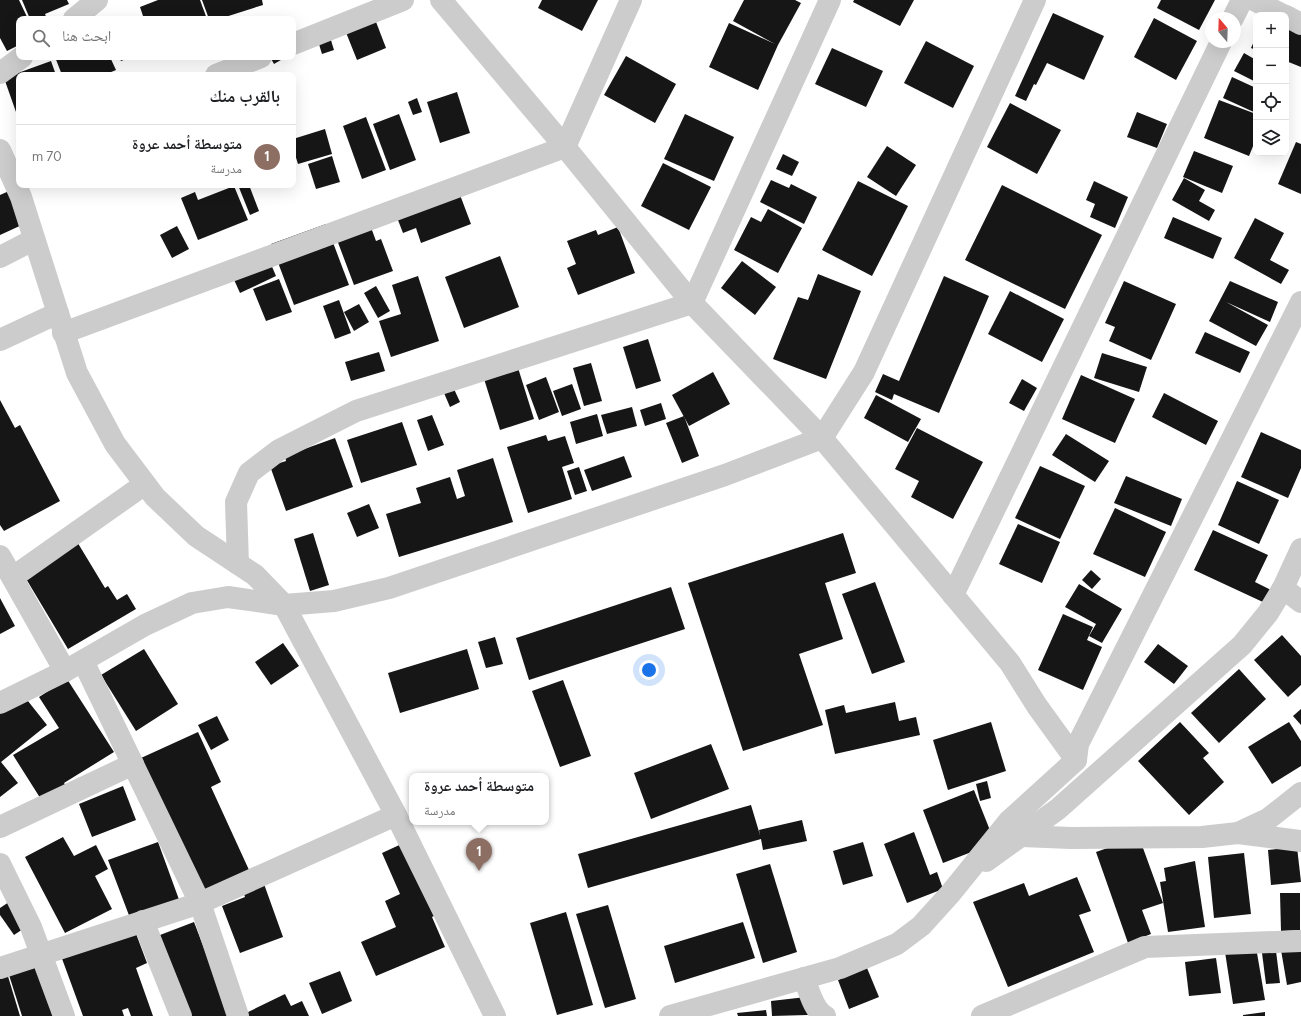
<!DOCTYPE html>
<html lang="ar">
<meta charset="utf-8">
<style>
body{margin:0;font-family:Figtree,"Noto Naskh Arabic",sans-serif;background:#f6f6f6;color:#202124;direction:rtl}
.controls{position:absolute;right:12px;top:12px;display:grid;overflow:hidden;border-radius:8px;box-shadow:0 4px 16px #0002}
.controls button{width:36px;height:36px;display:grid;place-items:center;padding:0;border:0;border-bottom:1px solid #e0e0e0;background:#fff;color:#202124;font:20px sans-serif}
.compass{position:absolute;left:1205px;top:12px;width:36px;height:36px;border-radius:50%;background:#fff;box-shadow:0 4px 16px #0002;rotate:341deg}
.you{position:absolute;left:649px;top:670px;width:14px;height:14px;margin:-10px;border:3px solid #fff;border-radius:50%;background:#1a73e8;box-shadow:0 0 0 6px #1a73e833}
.badge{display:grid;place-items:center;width:26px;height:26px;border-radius:50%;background:#ea580c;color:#fff;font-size:13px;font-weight:700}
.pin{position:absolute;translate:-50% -33px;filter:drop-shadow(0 1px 2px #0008)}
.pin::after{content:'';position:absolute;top:21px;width:14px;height:12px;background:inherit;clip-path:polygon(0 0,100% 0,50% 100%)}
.popup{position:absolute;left:409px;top:773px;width:140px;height:52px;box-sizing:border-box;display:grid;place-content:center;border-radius:8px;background:#fff;filter:drop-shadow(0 1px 3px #0005);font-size:13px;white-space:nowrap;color:#757577}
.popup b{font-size:15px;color:#202124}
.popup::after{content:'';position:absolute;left:50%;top:100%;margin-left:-8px;border:8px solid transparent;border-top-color:#fff}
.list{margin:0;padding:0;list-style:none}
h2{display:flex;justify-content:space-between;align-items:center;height:52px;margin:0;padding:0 16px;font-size:17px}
h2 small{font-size:13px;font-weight:400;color:#757577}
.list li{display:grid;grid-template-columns:26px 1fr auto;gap:12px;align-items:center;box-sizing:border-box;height:64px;padding:0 16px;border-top:1px solid #e0e0e0}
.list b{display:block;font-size:15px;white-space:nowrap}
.list p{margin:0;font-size:13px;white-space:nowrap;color:#757577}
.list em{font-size:13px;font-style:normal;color:#757577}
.icon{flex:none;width:22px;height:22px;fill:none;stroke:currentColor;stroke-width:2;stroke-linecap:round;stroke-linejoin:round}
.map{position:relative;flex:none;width:1301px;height:1016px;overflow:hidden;direction:ltr}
.search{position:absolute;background:#fff;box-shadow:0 4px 16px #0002;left:16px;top:16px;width:280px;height:44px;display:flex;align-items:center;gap:10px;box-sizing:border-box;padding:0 14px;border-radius:8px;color:#757577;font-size:15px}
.panel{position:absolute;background:#fff;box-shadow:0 4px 16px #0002;left:16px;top:72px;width:280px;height:116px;border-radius:8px;direction:rtl}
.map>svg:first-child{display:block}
.building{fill:#161616}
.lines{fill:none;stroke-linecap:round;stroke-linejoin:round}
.minor{stroke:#ccc;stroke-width:22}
</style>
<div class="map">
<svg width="1301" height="1016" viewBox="0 0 1301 1016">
<rect width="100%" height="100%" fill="#fff"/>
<g class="building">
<polygon points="0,0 19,0 28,19 19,19 19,45 7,51 0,38"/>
<polygon points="22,0 67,0 69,4 45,14 47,19 30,19"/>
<polygon points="158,0 200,0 207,19 144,19 140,7"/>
<polygon points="202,0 262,0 263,5 219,19 209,19"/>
<polygon points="542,0 598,0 582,31 538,8"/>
<polygon points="744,0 795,0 801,3 778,45 758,90 709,67 729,23 775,44 733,21"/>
<polygon points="854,0 914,0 900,26 853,2"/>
<polygon points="1161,0 1215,0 1199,30 1157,8"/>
<polygon points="1053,13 1104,36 1084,80 1047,63 1036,85 1034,84 1026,101 1015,96"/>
<polygon points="373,14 386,48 357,60 343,25"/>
<polygon points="1154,18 1197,41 1176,80 1134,57"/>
<polygon points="1286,25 1301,31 1301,67 1286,61"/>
<polygon points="330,37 334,50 322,54 318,41"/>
<polygon points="1256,37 1256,50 1251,48"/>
<polygon points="926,41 974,66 953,108 904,83"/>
<polygon points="832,48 883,71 866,107 815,84"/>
<polygon points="1244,53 1256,60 1256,82 1234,71"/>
<polygon points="626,56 676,84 655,123 604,95"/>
<polygon points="55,57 110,57 116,70 104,75 62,75"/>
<polygon points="119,57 131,57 121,61"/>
<polygon points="270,57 286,57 274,64"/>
<polygon points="51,61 56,75 19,75 19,111 16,112 4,78"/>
<polygon points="1232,77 1256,88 1256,113 1223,98"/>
<polygon points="457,92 470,133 440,143 427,102"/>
<polygon points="417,98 422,112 413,115 408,102"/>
<polygon points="1219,100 1256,114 1256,139 1249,156 1204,138"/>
<polygon points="1010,103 1061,130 1037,174 987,147"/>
<polygon points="1137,112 1167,124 1157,148 1127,137"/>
<polygon points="399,114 416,160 390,170 373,124"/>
<polygon points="685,114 734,137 714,181 664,159"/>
<polygon points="366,117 386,170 362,179 343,126"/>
<polygon points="325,129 332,154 298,164 293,148 293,139"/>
<polygon points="1296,142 1301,144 1301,194 1278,184"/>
<polygon points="887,146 916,165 896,196 867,177"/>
<polygon points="1194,151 1233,166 1222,193 1183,177"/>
<polygon points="783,154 799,162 792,176 776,169"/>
<polygon points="332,156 340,182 316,189 308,164"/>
<polygon points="663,163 711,187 689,230 641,206"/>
<polygon points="1184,178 1205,190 1199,201 1215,210 1209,221 1172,200"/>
<polygon points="454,179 471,224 421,243 416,228 403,233 391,202"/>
<polygon points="771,180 789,188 791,184 817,197 804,224 760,202"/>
<polygon points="858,181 908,206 872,276 822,250"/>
<polygon points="1094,181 1128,197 1115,228 1090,217 1095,204 1086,200"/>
<polygon points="238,185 249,185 259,211 250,215"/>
<polygon points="1002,185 1102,235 1065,309 965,260"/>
<polygon points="234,186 248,220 198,240 181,198 195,192 198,200"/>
<polygon points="9,191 24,224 0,235 0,195"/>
<polygon points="768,209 802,228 778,273 734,250 751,217 761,222"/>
<polygon points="365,211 376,241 381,239 393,271 354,285 331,224"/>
<polygon points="1173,217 1222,238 1213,259 1164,238"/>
<polygon points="1255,218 1284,233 1270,260 1289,270 1281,284 1234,258"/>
<polygon points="326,224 349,285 294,305 271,244"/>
<polygon points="177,226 189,249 172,258 160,235"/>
<polygon points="618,227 635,273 578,295 567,268 576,264 567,241 596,230 598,235"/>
<polygon points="500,256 519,307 464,328 445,277"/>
<polygon points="742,261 776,287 755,315 721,288"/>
<polygon points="270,262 276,276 240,293 227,264"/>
<polygon points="818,274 861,291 826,379 773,359 798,297 808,300"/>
<polygon points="418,276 439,341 391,357 379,321 401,314 392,285"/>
<polygon points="944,276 989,296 939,413 894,394 892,400 875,392 883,374 899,381"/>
<polygon points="279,279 292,312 266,321 253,289"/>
<polygon points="1124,281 1176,304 1151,360 1109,341 1115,327 1105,323"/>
<polygon points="1230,281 1278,302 1270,322 1226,302 1268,325 1256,346 1209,321"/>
<polygon points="376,286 390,311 378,318 364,293"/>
<polygon points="1010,291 1064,319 1042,362 988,334"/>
<polygon points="339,300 351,333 335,339 323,306"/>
<polygon points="359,304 369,322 354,331 344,312"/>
<polygon points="1205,332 1250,352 1240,373 1195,353"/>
<polygon points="648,339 661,381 636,389 623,347"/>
<polygon points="379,352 385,371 351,381 345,362"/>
<polygon points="1102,353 1147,367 1139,392 1094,378"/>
<polygon points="514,355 534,419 500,430 480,366"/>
<polygon points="591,363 602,401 584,406 573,368"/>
<polygon points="713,372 730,404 689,426 672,395"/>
<polygon points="1081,375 1135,399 1115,443 1062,419"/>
<polygon points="546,377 559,412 539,420 526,385"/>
<polygon points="1022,379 1037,388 1024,411 1009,403"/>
<polygon points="572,384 581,409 562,416 553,391"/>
<polygon points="454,389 460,402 450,407 444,393"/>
<polygon points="1164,393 1218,421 1206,445 1152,417"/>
<polygon points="876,395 921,419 908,442 864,418"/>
<polygon points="0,400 15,428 20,425 60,501 4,531 0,525"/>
<polygon points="661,403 666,419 645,426 640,410"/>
<polygon points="632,407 637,426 607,434 601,415"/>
<polygon points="597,414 603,436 576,444 570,422"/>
<polygon points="432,415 444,445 428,451 417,420"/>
<polygon points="684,416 699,456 682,463 666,423"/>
<polygon points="402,422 417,465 361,483 347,440"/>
<polygon points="917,428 983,462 953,519 911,497 919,481 895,469"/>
<polygon points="1261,432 1301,450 1301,468 1288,498 1241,477"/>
<polygon points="1066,434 1109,461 1095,482 1052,455"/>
<polygon points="546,435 548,441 565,436 574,463 562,467 572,499 528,513 507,447"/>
<polygon points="335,438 353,487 286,511 270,466 286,461 285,456"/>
<polygon points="624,456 632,477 592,491 584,470"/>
<polygon points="493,458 513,522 399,557 386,514 421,503 416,488 450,477 457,499 465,496 457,470"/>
<polygon points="1040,466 1085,486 1060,539 1015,518"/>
<polygon points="579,467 587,491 575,495 567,471"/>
<polygon points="1126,476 1182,499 1171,526 1114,503"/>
<polygon points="1237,481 1279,500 1259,544 1218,525"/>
<polygon points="369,504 379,528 357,537 347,513"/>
<polygon points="1115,508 1166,532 1145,577 1093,554"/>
<polygon points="1018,524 1060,542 1042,583 999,564"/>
<polygon points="1213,530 1268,555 1255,582 1271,590 1265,603 1194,570"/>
<polygon points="313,533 329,585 310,591 294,539"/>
<polygon points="843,533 856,573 825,583 843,639 799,654 823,725 743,751 688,583"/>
<polygon points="76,540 105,588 108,586 117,600 127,594 136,609 68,649 22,572"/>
<polygon points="1091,570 1101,579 1092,589 1082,580"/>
<polygon points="875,582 905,662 872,674 842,594"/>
<polygon points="1079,584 1122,609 1102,643 1089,636 1096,624 1065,607"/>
<polygon points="671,587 685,629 529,680 516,638"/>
<polygon points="0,598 15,626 0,634"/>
<polygon points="1063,614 1093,627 1087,640 1102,647 1083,690 1038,670"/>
<polygon points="1282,635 1301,656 1301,685 1288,697 1254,660"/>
<polygon points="495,637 503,664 486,668 478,642"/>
<polygon points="283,643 299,666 271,685 255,662"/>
<polygon points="1158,644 1188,666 1174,684 1144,662"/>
<polygon points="144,649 178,704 136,731 101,675"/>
<polygon points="467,649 479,689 400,713 388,673"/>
<polygon points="1239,669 1266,699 1219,743 1191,713"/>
<polygon points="67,679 114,752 64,783 68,789 44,804 13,755 59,728 39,697"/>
<polygon points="563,680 591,756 560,767 532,691"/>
<polygon points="24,696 47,725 1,762 18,783 0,797 0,708"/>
<polygon points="895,702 899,721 916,717 920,735 835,754 825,710 844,705 846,713"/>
<polygon points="1301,709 1301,725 1293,716"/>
<polygon points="217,716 229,740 211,750 198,725"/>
<polygon points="991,722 1006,771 948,790 933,740"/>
<polygon points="1180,722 1209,753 1203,758 1224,782 1189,815 1138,761"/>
<polygon points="1289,722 1301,741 1301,766 1272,784 1248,747"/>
<polygon points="198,732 221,782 211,787 249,870 202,892 141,758"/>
<polygon points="711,744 729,789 651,819 634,773"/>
<polygon points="987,781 991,798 980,801 976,784"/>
<polygon points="123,786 136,820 92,837 79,804"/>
<polygon points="974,790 995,843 943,863 923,810"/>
<polygon points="751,805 760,835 759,830 802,820 807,841 763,850 761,839 588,888 578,854"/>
<polygon points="914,832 930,875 937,872 943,889 907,903 884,844"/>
<polygon points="63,837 74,856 96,845 108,869 95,876 112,909 65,933 25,857"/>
<polygon points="1139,837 1163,903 1142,910 1151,934 1128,943 1096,852"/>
<polygon points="408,841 440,913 432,917 445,947 376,976 361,942 396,927 385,901 400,894 382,853"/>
<polygon points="158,842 181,905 132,923 147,963 136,968 153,1016 131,1016 128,1008 122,1010 124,1016 83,1016 57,945 130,918 108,860"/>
<polygon points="863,842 873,876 843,885 833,851"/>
<polygon points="1297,847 1301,882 1271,885 1268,850"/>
<polygon points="1244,853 1251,914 1214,918 1208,857"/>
<polygon points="1195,861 1205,927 1168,932 1160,882 1166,881 1164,868"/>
<polygon points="770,864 797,952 763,963 736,874"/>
<polygon points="1077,877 1091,911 1079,915 1094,952 1008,987 973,902 1024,883 1029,896"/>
<polygon points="264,884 283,937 240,953 222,906 245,897 243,891"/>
<polygon points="1280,893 1300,893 1300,930 1281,931"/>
<polygon points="12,900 29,925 14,935 0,915 0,908"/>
<polygon points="608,905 636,999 605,1008 576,914"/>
<polygon points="566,912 593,1005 557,1015 530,923"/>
<polygon points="194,922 230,1016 191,1016 160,935"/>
<polygon points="743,922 755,958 675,983 664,946"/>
<polygon points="1256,947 1265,1000 1233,1004 1225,952"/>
<polygon points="1301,947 1301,982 1287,985 1281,950"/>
<polygon points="1276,951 1280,983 1266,984 1262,953"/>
<polygon points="1216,958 1221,993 1189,996 1185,962"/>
<polygon points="48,962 65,1016 22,1016 9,975"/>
<polygon points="867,968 879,997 849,1009 838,980"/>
<polygon points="340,971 352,1001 322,1014 309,983"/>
<polygon points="7,973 20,1016 0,1016 0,975"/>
<polygon points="285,994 291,1006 302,1001 309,1016 247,1016 246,1013"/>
<polygon points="806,997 808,1015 772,1016 771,1001"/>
<polygon points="766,1010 767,1016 738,1016 737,1013"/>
<polygon points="1265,1012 1265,1016 1243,1016 1243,1015"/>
</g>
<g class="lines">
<g class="minor">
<polyline points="441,0 565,147 692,303 822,438 1010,663 1037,706 1076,760"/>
<polyline points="1254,0 1283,15"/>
<polyline points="1286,16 1301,24"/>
<polyline points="1233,18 1242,0"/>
<polyline points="74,19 97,0"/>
<polyline points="293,44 403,0"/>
<polyline points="0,73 22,57"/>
<polyline points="216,75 261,57"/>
<polyline points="0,150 21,197 77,373 115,444 155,497 196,536 255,575 284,605 396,815 495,1016"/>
<polyline points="0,257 33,240"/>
<polyline points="63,333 565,147 631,0"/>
<polyline points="0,340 58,313"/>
<polyline points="0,556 65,671"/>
<polyline points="238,564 236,502 249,473 279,450 356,411 692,303 830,0"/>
<polyline points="13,577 145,484"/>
<polyline points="1283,588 1301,602"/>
<polyline points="953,595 1221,42"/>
<polyline points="83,661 200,903 238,1016"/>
<polyline points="0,703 65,671 145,625 192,603 228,597 284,605 334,601 389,588 725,475 822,438 864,372 1035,0"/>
<polyline points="0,827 133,764"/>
<polyline points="1238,833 1301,841"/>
<polyline points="1022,836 1071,838 1202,837 1238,833 1268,819 1301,793"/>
<polyline points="986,861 1058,809 1242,645 1268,613 1283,588 1301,549"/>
<polyline points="0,864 31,927 64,1016"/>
<polyline points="143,921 181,1016"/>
<polyline points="0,968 200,903 396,815"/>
<path d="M804 978C809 990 813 1010 825 1016"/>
<polyline points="670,1016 840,968 897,944 921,926 950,894 1009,821 1076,760 1078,744 1301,302"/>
<polyline points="982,1016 1145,947 1301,941"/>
</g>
</g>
</svg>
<div class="controls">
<button>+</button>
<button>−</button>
<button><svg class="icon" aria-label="locate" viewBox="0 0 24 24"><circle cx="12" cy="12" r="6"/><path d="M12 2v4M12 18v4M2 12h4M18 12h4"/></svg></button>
<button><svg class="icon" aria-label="layers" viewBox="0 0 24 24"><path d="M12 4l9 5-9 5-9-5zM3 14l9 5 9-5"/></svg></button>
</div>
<svg class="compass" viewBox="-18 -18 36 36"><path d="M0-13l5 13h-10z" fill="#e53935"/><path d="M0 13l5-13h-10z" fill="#757577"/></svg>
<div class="you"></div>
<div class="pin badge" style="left:479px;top:871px;background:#8d6e63">1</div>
<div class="popup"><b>متوسطة أحمد عروة</b>مدرسة</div>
<div class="search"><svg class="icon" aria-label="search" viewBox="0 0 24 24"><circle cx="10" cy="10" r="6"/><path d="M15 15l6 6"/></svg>ابحث هنا</div>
<section class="panel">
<h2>بالقرب منك<small></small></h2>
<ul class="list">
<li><span class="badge" style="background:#8d6e63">1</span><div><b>متوسطة أحمد عروة</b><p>مدرسة</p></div><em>70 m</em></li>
</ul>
</section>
</div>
